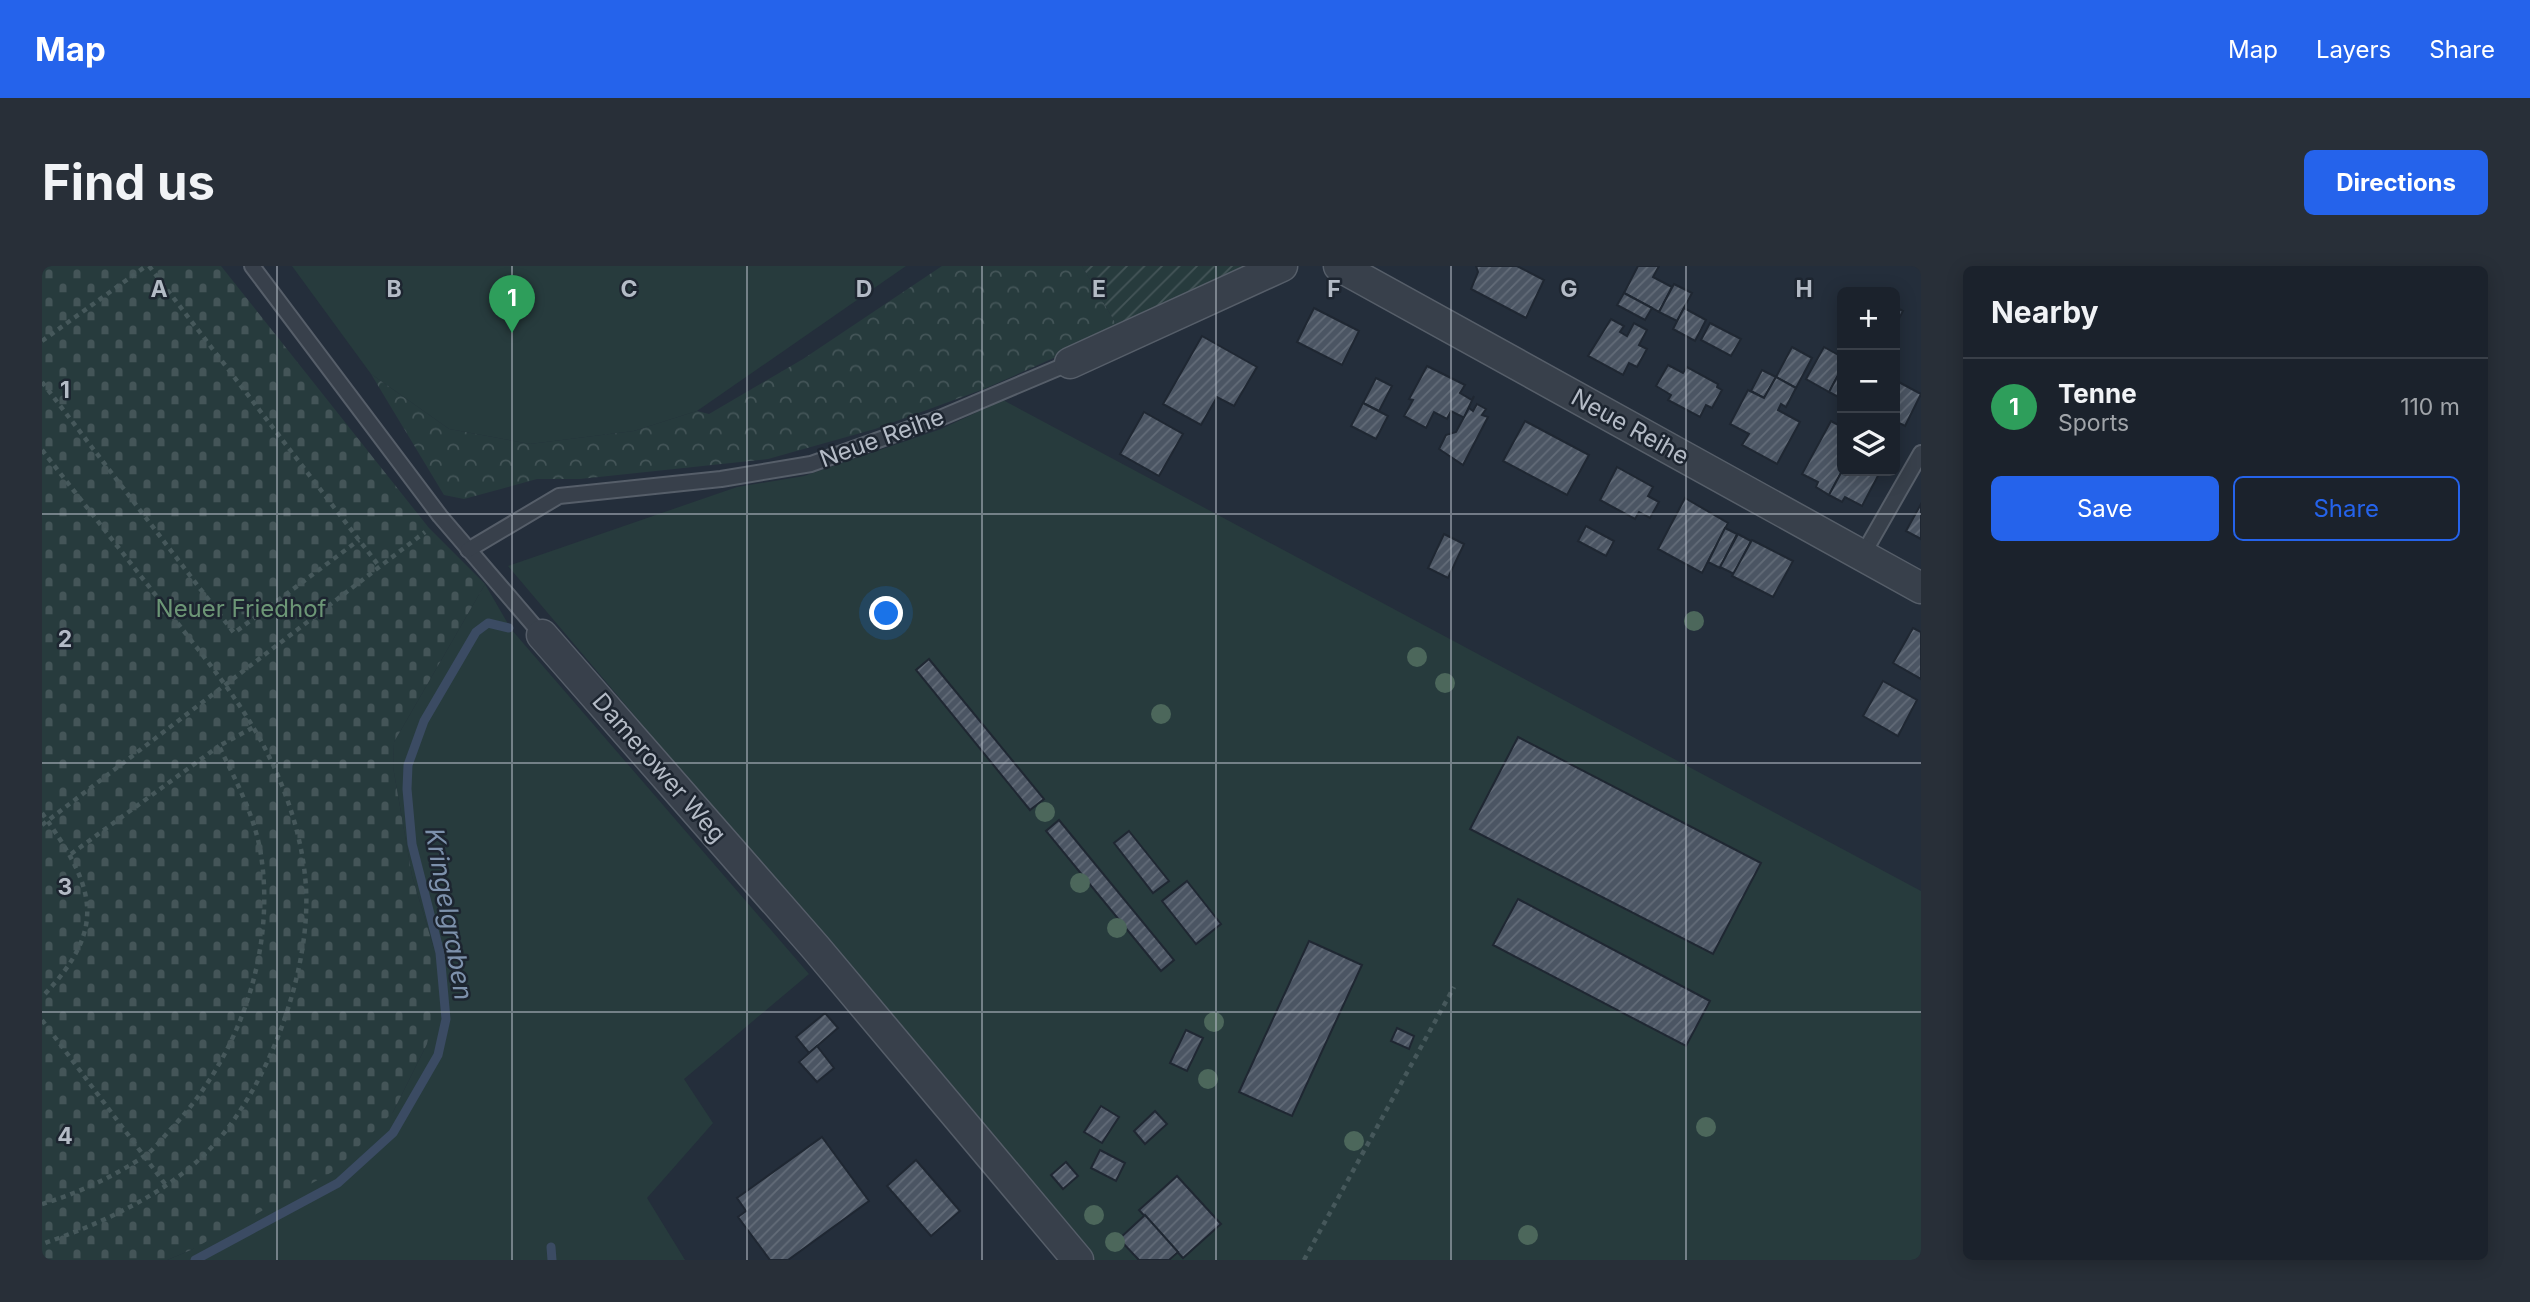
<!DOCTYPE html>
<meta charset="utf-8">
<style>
body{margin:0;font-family:Inter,sans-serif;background:#282f38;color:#f1f3f6}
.controls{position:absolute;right:21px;top:21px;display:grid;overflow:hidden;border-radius:10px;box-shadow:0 4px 18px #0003}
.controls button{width:63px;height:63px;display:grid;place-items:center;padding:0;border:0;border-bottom:2px solid #393f48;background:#1b222c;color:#f1f3f6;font:35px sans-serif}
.you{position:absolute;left:845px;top:348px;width:24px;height:24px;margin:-18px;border:5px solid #fff;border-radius:50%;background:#1a73e8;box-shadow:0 0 0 10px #1a73e833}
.badge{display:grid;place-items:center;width:46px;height:46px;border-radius:50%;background:#2563eb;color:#fff;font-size:23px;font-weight:700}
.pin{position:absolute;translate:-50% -58px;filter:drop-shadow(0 2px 4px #0008)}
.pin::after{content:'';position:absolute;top:37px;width:24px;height:21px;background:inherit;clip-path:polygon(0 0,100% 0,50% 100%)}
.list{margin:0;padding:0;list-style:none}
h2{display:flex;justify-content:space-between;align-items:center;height:91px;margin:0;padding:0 28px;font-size:30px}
h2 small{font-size:23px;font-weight:400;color:#a0a4a9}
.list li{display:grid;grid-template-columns:46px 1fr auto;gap:21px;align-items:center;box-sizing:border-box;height:98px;padding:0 28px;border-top:2px solid #393f48}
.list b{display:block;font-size:26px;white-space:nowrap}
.list p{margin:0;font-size:23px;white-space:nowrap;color:#a0a4a9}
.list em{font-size:23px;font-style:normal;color:#a0a4a9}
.actions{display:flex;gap:14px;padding:21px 28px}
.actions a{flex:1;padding:16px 0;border:2px solid #2563eb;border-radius:10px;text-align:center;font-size:24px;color:#2563eb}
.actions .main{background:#2563eb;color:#fff}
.icon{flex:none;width:38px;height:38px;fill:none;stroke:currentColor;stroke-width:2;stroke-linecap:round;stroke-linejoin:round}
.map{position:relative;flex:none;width:1879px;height:994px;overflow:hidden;border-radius:10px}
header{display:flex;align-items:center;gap:42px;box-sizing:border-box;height:98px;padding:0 35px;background:#2563eb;color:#fff}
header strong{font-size:33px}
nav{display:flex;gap:38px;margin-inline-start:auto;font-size:24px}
.intro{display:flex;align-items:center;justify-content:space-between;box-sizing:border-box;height:168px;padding:0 42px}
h1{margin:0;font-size:49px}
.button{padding:18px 32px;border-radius:10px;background:#2563eb;color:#fff;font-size:24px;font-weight:700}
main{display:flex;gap:42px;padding:0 42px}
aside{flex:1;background:#1b222c;border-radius:10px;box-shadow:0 4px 18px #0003}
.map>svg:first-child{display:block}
.grass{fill:#273b3d}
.forest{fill:url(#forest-crowns)}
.cemetery{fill:url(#cemetery-stones)}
.garden{fill:url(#garden-furrows)}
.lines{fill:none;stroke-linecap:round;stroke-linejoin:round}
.stream{stroke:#3b4b63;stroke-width:9}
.building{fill:url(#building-hatch);stroke:#1f2732;stroke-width:2}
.service-casing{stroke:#565e69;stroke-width:18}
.minor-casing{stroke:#565e69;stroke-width:33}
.path{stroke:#46585b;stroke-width:4.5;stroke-dasharray:5 5;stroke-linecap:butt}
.service{stroke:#38404b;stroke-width:14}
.minor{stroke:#38404b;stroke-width:30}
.tree{fill:#4c675b}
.grid{fill:none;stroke:#b4bbc6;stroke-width:2;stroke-opacity:0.55}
.labels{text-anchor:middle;stroke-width:5;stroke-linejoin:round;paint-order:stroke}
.street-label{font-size:24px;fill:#b4bbc6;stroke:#1d2530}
.park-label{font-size:24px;fill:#6c9676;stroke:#1d2530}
.water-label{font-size:26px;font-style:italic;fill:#7d91ac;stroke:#1d2530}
.grid-label{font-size:23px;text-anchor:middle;font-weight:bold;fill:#b4bbc6;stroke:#1d2530;stroke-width:5;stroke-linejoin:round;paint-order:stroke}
</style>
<header>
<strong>Map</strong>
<nav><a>Map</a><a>Layers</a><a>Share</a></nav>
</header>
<div class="intro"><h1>Find us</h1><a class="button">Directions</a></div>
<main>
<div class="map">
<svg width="1879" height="994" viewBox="0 0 1879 994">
<defs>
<pattern id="forest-crowns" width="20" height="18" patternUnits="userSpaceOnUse" patternTransform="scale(1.75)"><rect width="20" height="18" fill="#273b3d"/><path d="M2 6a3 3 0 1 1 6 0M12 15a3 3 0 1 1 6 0" fill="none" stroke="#445558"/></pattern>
<pattern id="cemetery-stones" width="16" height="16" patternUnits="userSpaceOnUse" patternTransform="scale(1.75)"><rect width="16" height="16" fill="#273b3d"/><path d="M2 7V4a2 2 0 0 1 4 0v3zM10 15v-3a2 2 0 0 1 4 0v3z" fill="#445558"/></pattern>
<pattern id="garden-furrows" width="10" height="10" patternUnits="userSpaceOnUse" patternTransform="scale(1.75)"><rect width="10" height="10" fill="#273b3d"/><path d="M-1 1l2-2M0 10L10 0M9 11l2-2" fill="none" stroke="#445558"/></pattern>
<pattern id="building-hatch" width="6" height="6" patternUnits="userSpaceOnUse" patternTransform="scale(1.75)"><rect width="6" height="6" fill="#4b5563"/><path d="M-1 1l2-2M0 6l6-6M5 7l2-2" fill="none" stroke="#636c78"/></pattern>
</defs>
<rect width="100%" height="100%" fill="#242e3b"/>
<g class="grass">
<polygon points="250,0 864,0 655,145 592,165 488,178 407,163 329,108"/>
<polygon points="961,134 1879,625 1879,994 1053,994 466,300 695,221 762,210 899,163"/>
<polygon points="443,318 469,363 767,708 642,813 671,857 605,932 643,994 125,994 149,984 351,846 385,778 392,683 370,610 351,501 352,476"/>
</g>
<polygon class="forest" points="900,0 1040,0 1077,63 942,123 833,163 726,193 538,213 495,213 422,233 402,229 329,108 407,163 488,178 592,165 655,145 667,148 761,93"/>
<polygon class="cemetery" points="0,0 179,0 387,262 443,318 352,476 351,501 370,610 392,683 393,739 385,778 351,846 292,905 149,984 125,994 0,994"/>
<polygon class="garden" points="1040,0 1210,0 1077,63"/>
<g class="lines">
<g class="stream">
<polyline points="509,981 510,994"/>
<polyline points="153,994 296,917 351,867 396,789 404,753 398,687 370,578 365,523 366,499 382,455 434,366 446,357 467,362"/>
</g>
</g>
<g class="building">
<polygon points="1434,0 1475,0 1502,14 1484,52 1429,23 1436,6"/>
<polygon points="1596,0 1617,0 1611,11 1630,21 1617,46 1582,27"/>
<polygon points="1632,18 1650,27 1635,55 1617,46"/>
<polygon points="1582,27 1610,42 1603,54 1575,39"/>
<polygon points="1853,41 1861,45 1853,60"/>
<polygon points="1272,42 1317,65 1300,99 1255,76"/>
<polygon points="1642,42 1664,54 1653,75 1631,63"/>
<polygon points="1569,53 1582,60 1578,66 1585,70 1592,57 1605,64 1597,79 1605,83 1595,101 1587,97 1581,109 1546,90"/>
<polygon points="1668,57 1699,73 1689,90 1659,74"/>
<polygon points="1160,70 1215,101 1192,140 1175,131 1159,159 1121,138"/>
<polygon points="1750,81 1770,92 1754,122 1734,111"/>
<polygon points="1782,81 1800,91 1800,102 1787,126 1764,113"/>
<polygon points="1626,99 1641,107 1645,101 1676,118 1675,121 1680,124 1670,142 1664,139 1658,151 1626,134 1629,129 1614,120"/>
<polygon points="1385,100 1423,119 1418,127 1430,134 1432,130 1421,154 1421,151 1409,145 1405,153 1392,146 1384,162 1362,150 1371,134 1367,133"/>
<polygon points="1800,102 1800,133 1787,126"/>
<polygon points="1720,104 1734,111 1722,132 1709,125"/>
<polygon points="1734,111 1754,122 1744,141 1739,138 1736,144 1758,156 1735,198 1700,179 1707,168 1688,158 1706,124 1722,132"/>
<polygon points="1334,112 1350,120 1337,145 1321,137"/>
<polygon points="1853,114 1879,128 1863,160 1853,155"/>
<polygon points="1321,137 1346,150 1334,173 1309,160"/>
<polygon points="1435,138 1444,143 1440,149 1446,151 1421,199 1397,183 1404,169 1414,166 1427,142 1431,145"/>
<polygon points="1102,146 1141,168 1117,210 1078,188"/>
<polygon points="1483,155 1547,189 1525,229 1461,195"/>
<polygon points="1789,155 1800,161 1800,205 1787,229 1774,221 1776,216 1760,208"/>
<polygon points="1575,201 1611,221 1606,230 1617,236 1608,252 1597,246 1593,253 1558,234"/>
<polygon points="1800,205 1838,206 1820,240 1803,231 1800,236 1787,229"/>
<polygon points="1643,232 1686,257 1660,307 1616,283"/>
<polygon points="1879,238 1879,273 1864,265"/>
<polygon points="1544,260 1572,275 1564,290 1536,275"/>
<polygon points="1683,262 1695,268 1678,302 1666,296"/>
<polygon points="1402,268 1422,278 1406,312 1386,302"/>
<polygon points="1696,268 1709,275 1692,308 1678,301"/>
<polygon points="1710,274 1751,295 1731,331 1690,310"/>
<polygon points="1871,362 1879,366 1879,413 1851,397"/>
<polygon points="887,393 1002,533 988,544 874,404"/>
<polygon points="1841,415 1875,434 1856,470 1821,450"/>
<polygon points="1476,471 1719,597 1671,688 1428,563"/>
<polygon points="1017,554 1132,694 1119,705 1004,565"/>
<polygon points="1087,565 1127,615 1111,627 1072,577"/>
<polygon points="1145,615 1179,658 1154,678 1120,635"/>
<polygon points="1476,633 1668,735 1644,780 1451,679"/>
<polygon points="1267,675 1320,699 1250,850 1197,826"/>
<polygon points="783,747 796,762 767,787 754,771"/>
<polygon points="1355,762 1372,770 1367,783 1349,775"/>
<polygon points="1144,764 1161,772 1145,805 1128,797"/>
<polygon points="775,780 792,802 775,816 757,796"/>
<polygon points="1059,840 1077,851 1060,877 1042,866"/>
<polygon points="1113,845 1125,858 1103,878 1092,865"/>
<polygon points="780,871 827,935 746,994 728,994 696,951 704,945 695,932"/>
<polygon points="1058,884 1083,897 1074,915 1049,902"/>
<polygon points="874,894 918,945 889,970 845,920"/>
<polygon points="1024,896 1036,910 1021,923 1009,909"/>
<polygon points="1135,910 1179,958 1141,992 1097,944"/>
<polygon points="1103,949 1136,986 1127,994 1097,994 1077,973"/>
</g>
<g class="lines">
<g class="service-casing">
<g id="service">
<polyline points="210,0 398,250 500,369"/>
<polyline points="426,284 517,230 679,213 769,198 898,152 1028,97"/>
<polyline points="1820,290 1879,187"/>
</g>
</g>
<g class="minor-casing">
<g id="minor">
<polyline points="1297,0 1879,322"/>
<polyline points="1028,97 1240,0"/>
<polyline points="500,369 774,682 1036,994"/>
</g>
</g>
<g class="path">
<polyline points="107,0 337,300"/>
<polyline points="0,75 104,0"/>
<polyline points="0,116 192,367 317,274"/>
<path d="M0 184C43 239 87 295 130 350 158 386 188 422 211 461 237 504 258 559 263 610 273 697 227 824 165 886 121 930 58 958 0 978"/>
<path d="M0 547C51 619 69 660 0 731"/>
<polyline points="0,559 383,266"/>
<polyline points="29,588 177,480"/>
<polyline points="0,754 123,918"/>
<path d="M0 938C34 928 71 911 101 891 111 885 119 874 127 865 196 794 234 687 219 589 213 550 194 515 177 480L212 461"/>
<polyline points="1262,994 1412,721"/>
</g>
<use href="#service" class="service"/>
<use href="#minor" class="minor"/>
</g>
<g class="tree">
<circle cx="1652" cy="355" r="10"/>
<circle cx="1375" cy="391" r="10"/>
<circle cx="1403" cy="417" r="10"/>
<circle cx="1119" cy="448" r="10"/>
<circle cx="1003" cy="546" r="10"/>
<circle cx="1038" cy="617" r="10"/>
<circle cx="1075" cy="662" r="10"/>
<circle cx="1172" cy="756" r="10"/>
<circle cx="1166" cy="813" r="10"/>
<circle cx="1664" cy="861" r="10"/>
<circle cx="1312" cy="875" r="10"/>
<circle cx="1052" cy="949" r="10"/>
<circle cx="1486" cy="969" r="10"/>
<circle cx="1073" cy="976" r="10"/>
</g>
<path class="grid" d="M235 0V994M470 0V994M705 0V994M940 0V994M1174 0V994M1409 0V994M1644 0V994M0 248H1879M0 497H1879M0 746H1879"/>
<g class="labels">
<g class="street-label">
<text transform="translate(1588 161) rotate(29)" y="8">Neue Reihe</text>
<text transform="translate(840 172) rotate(-20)" y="8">Neue Reihe</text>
<text transform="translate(617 502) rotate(49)" y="8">Damerower Weg</text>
</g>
<g class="park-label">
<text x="199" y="351">Neuer Friedhof</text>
</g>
<g class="water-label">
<text transform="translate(407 648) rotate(80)" y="9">Kringelgraben</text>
</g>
</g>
<g class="grid-label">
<text x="117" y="31">A</text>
<text x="352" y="31">B</text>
<text x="587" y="31">C</text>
<text x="822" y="31">D</text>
<text x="1057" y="31">E</text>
<text x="1292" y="31">F</text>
<text x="1527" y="31">G</text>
<text x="1762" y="31">H</text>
<text x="23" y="132">1</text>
<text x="23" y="381">2</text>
<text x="23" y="629">3</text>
<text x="23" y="878">4</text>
</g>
</svg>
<div class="controls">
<button>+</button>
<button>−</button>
<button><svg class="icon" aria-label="layers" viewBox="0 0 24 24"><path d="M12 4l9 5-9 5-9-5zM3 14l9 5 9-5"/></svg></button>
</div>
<div class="you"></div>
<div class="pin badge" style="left:470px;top:67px;background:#2e9e5b">1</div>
</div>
<aside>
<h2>Nearby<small></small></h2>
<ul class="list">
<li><span class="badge" style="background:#2e9e5b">1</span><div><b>Tenne</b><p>Sports</p></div><em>110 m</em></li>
</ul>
<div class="actions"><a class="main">Save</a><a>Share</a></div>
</aside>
</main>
